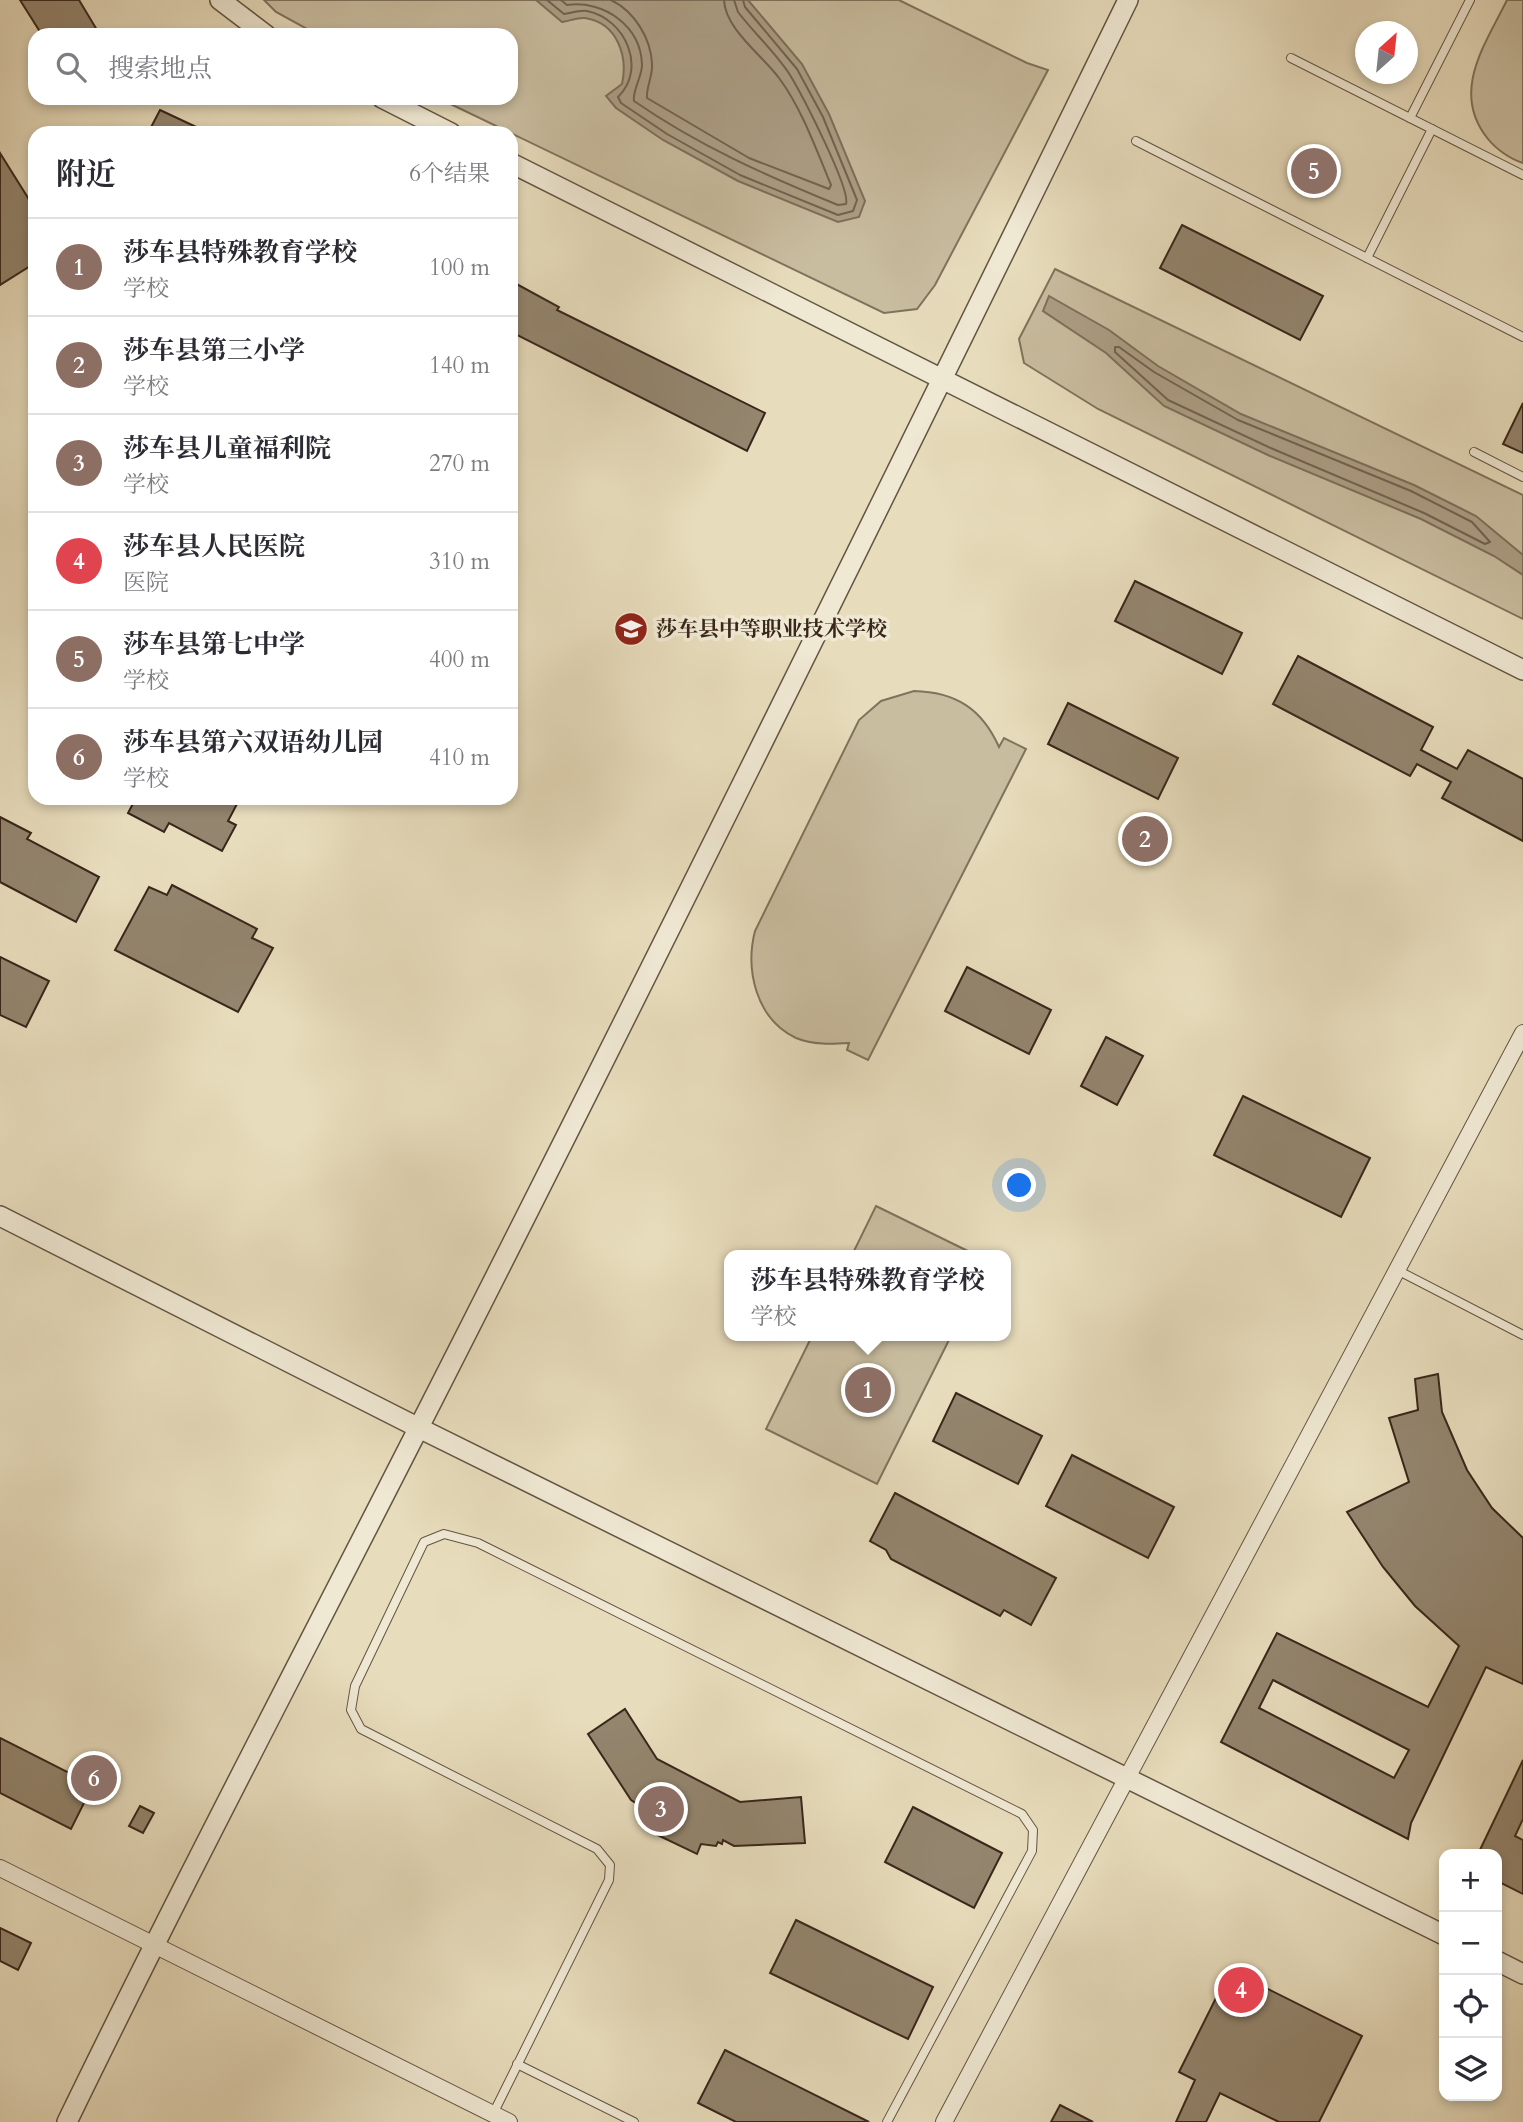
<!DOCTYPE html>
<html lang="zh">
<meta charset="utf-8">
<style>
body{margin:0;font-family:Cardo,"Noto Serif SC",serif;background:#f7f7f7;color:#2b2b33}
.controls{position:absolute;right:21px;bottom:21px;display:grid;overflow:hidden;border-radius:14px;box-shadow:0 4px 10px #0003}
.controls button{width:63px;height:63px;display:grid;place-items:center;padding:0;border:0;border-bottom:2px solid #e1e1e2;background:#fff;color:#2b2b33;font:35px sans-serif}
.compass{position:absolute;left:1355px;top:21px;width:63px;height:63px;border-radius:50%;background:#fff;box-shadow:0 4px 10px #0003;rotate:27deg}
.you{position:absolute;left:1020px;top:1186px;width:24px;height:24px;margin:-18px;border:5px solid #fff;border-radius:50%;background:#1a73e8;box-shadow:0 0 0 10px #1a73e833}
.badge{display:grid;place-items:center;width:46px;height:46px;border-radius:50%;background:#8f2418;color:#fff;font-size:23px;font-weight:700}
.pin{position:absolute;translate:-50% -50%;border:4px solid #fff;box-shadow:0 2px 7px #0006}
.popup{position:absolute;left:724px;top:1250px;width:287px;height:91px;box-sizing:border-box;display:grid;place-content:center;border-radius:14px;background:#fff;filter:drop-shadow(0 2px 5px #0005);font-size:23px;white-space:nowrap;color:#7c7c81}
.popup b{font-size:26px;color:#2b2b33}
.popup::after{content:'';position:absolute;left:50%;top:100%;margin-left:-14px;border:14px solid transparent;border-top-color:#fff}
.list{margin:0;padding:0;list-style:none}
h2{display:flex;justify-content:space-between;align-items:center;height:91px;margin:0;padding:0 28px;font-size:30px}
h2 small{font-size:23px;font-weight:400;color:#7c7c81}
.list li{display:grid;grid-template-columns:46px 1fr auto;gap:21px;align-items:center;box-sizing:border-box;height:98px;padding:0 28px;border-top:2px solid #e1e1e2}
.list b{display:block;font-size:26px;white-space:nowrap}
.list p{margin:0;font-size:23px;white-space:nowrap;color:#7c7c81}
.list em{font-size:23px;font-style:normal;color:#7c7c81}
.icon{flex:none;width:38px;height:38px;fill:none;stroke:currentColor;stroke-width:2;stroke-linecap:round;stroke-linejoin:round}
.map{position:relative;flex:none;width:1523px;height:2122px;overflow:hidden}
.search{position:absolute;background:#fff;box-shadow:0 4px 10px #0003;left:28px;top:28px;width:490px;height:77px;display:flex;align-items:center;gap:18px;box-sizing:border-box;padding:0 24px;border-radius:21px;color:#7c7c81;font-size:26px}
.panel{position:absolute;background:#fff;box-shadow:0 4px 10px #0003;left:28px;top:126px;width:490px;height:679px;border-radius:21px}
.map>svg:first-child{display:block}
.green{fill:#c9bda0;stroke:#81725d;stroke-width:2}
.water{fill:#ac9e85;stroke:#7e6e5a;stroke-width:2}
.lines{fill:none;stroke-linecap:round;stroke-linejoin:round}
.shore{stroke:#726250;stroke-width:2}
.building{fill:#93856e;stroke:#39261a;stroke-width:2;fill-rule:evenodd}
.service-casing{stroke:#645442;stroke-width:10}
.minor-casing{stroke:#645442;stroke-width:18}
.tertiary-casing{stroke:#645442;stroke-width:22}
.service{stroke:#efe8d3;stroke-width:8}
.minor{stroke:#efe8d3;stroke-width:16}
.tertiary{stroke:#efe8d3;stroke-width:19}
.labels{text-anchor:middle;stroke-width:7;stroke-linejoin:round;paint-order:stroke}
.poi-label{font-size:21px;font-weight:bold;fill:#39261a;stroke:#efe8d3;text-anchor:start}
</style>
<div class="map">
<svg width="1523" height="2122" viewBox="0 0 1523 2122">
<rect width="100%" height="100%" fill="#e7dcbc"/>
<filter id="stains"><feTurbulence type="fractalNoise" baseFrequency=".00286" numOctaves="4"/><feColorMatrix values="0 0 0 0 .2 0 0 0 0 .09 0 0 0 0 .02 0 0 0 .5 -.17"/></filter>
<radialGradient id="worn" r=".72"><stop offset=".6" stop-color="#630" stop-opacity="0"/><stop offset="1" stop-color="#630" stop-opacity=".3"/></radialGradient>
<g class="green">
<polygon points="264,0 899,0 1027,63 1048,70 935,285 917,309 884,313 438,98 511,98 511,35 318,35 276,12"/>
<path d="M1507 0H1523V163C1510 159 1496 149 1488 139 1450 92 1485 45 1507 0Z"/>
<polygon points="1055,269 1523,495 1523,619 1098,409 1024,363 1019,339"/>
<path d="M914 691C956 692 982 709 999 747L1004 738 1026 749 868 1060 847 1050 849 1043C832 1044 813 1045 796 1038 756 1019 745 970 755 931L859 720 881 701Z"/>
<polygon points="876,1206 976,1255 852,1255"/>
<polygon points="812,1336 951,1336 877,1484 766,1429"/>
</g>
<g class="water">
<path d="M536 0H748L802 64 829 114 865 201 859 217 838 222 738 181 663 140 616 108 606 96 622 84C628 57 618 23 585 18 579 17 569 21 562 22Z"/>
<polygon points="1049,296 1109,330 1158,366 1241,414 1414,485 1476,516 1523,555 1523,575 1494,556 1421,519 1270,456 1164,406 1106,353 1043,311"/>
</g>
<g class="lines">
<g class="shore">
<path d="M547 0 564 14C571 13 580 10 587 11 626 19 647 69 618 97L621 103 667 134 740 175 838 215 853 211 857 200 823 117 797 69 745 7 743 0"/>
<path d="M561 0 567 5C604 0 641 26 642 65 642 77 632 91 634 101 699 146 765 175 838 205L846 204C851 189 801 93 790 75 776 53 754 33 738 12L734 0"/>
<path d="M611 0C634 11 651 38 652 64 653 76 646 87 647 98L749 158 829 189 831 185C816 149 802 109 779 78 763 56 725 29 724 0"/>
<polygon points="1119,347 1154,372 1238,420 1411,491 1472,522 1490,542 1485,544 1424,513 1273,449 1168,400 1115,352 1115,347"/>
</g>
</g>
<g class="building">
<polygon points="20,0 79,0 100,35 42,35"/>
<polygon points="160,110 209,133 148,133"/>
<polygon points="0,153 35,209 35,263 0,285"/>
<polygon points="1182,225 1323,296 1300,340 1160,268"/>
<polygon points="511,281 559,307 557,310 765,413 747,451 511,332"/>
<polygon points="1523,403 1523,453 1503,444"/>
<polygon points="1135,581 1242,633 1222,674 1115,621"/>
<polygon points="1298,656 1433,727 1421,750 1457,769 1468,750 1523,779 1523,841 1442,798 1451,782 1417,764 1410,776 1273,704"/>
<polygon points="1068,703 1178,758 1158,799 1048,744"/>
<polygon points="136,798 225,798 237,804 228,821 236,825 222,851 169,823 164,832 128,813"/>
<polygon points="0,817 31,833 27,839 99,877 76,922 0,882"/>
<polygon points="172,885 257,929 252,938 273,948 238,1012 115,950 149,887 167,895"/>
<polygon points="0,957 49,981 26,1027 0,1015"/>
<polygon points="967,967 1051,1010 1029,1054 945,1011"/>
<polygon points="1106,1037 1143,1056 1117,1105 1081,1086"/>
<polygon points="1243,1096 1370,1158 1341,1217 1214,1155"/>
<path d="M1438 1374 1442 1412 1467 1470 1492 1508 1523 1538V1684L1486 1667 1411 1823 1408 1839 1221 1742 1277 1633 1428 1707 1459 1646 1415 1606 1383 1567 1347 1512 1409 1482 1389 1418 1418 1410 1415 1379ZM1273 1680 1409 1750 1394 1778 1259 1708Z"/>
<polygon points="956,1393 1042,1436 1018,1484 933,1441"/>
<polygon points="1072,1455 1174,1507 1148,1558 1046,1506"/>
<polygon points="895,1493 1056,1578 1031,1625 1004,1610 1000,1616 891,1559 886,1550 870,1541"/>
<polygon points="625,1709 657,1759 740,1802 801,1797 805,1843 734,1846 723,1840 722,1844 718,1842 716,1846 701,1844 697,1854 647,1830 652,1817 647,1815 648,1811 631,1800 588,1734"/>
<polygon points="0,1738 93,1785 71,1829 0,1793"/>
<polygon points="1523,1760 1523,1819 1515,1836 1523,1840 1523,1894 1497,1881 1497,1854 1478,1854"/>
<polygon points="140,1806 154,1813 143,1833 129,1826"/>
<polygon points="913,1807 1002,1853 974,1908 885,1862"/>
<polygon points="796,1920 933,1987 908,2039 770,1973"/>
<polygon points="0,1928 31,1943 18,1970 0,1961"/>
<polygon points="1230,1970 1362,2036 1319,2122 1279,2122 1220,2093 1206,2122 1176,2122 1195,2080 1179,2072"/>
<polygon points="725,2050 869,2122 736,2122 698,2103"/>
<polygon points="1060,2105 1093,2122 1051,2122"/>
</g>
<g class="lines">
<g class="service-casing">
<g id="service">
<polyline points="1291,58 1523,175"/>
<polyline points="1410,118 1470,0"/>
<polyline points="1136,141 1523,337"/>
<polyline points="1367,258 1432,129"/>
<polyline points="1474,452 1523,477"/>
<polyline points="1397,1270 1523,1335"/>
<polyline points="517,2064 634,2122"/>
<polyline points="493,2114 609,1880 610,1865 597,1849 361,1729 351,1710 355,1686 424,1542 444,1534 478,1543 1022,1814 1033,1830 1032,1851 887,2122"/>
</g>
</g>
<g class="minor-casing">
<g id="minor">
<polyline points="0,1868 509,2122"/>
<polyline points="944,2122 1523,1033"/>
</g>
</g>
<g class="tertiary-casing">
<g id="tertiary">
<polyline points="220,0 266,35"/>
<polyline points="382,98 451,133"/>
<polyline points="511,163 1523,670"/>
<polyline points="0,1216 419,1428 1444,1935"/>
<polyline points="1497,1961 1523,1974"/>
<path d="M67 2122C180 1889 300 1661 417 1431 659 956 894 478 1128 0"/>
</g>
</g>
<use href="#service" class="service"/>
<use href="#minor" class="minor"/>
<use href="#tertiary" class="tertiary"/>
</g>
<defs>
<g id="school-disc" transform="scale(1.75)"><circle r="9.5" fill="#8f2418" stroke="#efe8d3"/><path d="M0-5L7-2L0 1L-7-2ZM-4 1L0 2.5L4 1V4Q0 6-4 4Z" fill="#fff"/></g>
</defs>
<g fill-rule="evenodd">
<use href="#school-disc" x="631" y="629"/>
</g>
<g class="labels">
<g class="poi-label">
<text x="656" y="636">莎车县中等职业技术学校</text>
</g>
</g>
<rect width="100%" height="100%" filter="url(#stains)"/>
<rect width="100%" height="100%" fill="url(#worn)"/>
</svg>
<div class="controls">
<button>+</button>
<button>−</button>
<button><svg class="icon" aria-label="locate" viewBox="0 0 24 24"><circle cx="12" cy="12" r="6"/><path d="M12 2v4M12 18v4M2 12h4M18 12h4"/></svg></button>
<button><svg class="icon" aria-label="layers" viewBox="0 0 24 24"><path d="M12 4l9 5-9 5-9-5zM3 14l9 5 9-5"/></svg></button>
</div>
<svg class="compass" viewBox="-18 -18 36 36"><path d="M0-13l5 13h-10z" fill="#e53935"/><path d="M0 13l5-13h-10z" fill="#7c7c81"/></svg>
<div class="you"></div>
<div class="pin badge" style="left:868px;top:1390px;background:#8d6e63">1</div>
<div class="popup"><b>莎车县特殊教育学校</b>学校</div>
<div class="pin badge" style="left:1145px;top:839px;background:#8d6e63">2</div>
<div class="pin badge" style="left:661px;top:1809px;background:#8d6e63">3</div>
<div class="pin badge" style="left:1241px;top:1990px;background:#e0444e">4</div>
<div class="pin badge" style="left:1314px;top:171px;background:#8d6e63">5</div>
<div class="pin badge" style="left:94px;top:1778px;background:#8d6e63">6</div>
<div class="search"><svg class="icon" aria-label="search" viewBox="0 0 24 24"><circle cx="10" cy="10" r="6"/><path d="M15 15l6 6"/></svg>搜索地点</div>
<section class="panel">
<h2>附近<small>6个结果</small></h2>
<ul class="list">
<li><span class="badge" style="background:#8d6e63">1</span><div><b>莎车县特殊教育学校</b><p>学校</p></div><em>100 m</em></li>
<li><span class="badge" style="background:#8d6e63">2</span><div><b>莎车县第三小学</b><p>学校</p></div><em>140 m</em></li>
<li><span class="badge" style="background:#8d6e63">3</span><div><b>莎车县儿童福利院</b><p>学校</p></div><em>270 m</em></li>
<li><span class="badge" style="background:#e0444e">4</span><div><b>莎车县人民医院</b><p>医院</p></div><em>310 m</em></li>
<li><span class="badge" style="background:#8d6e63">5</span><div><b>莎车县第七中学</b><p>学校</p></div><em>400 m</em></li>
<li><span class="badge" style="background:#8d6e63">6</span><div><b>莎车县第六双语幼儿园</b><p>学校</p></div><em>410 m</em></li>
</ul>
</section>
</div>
